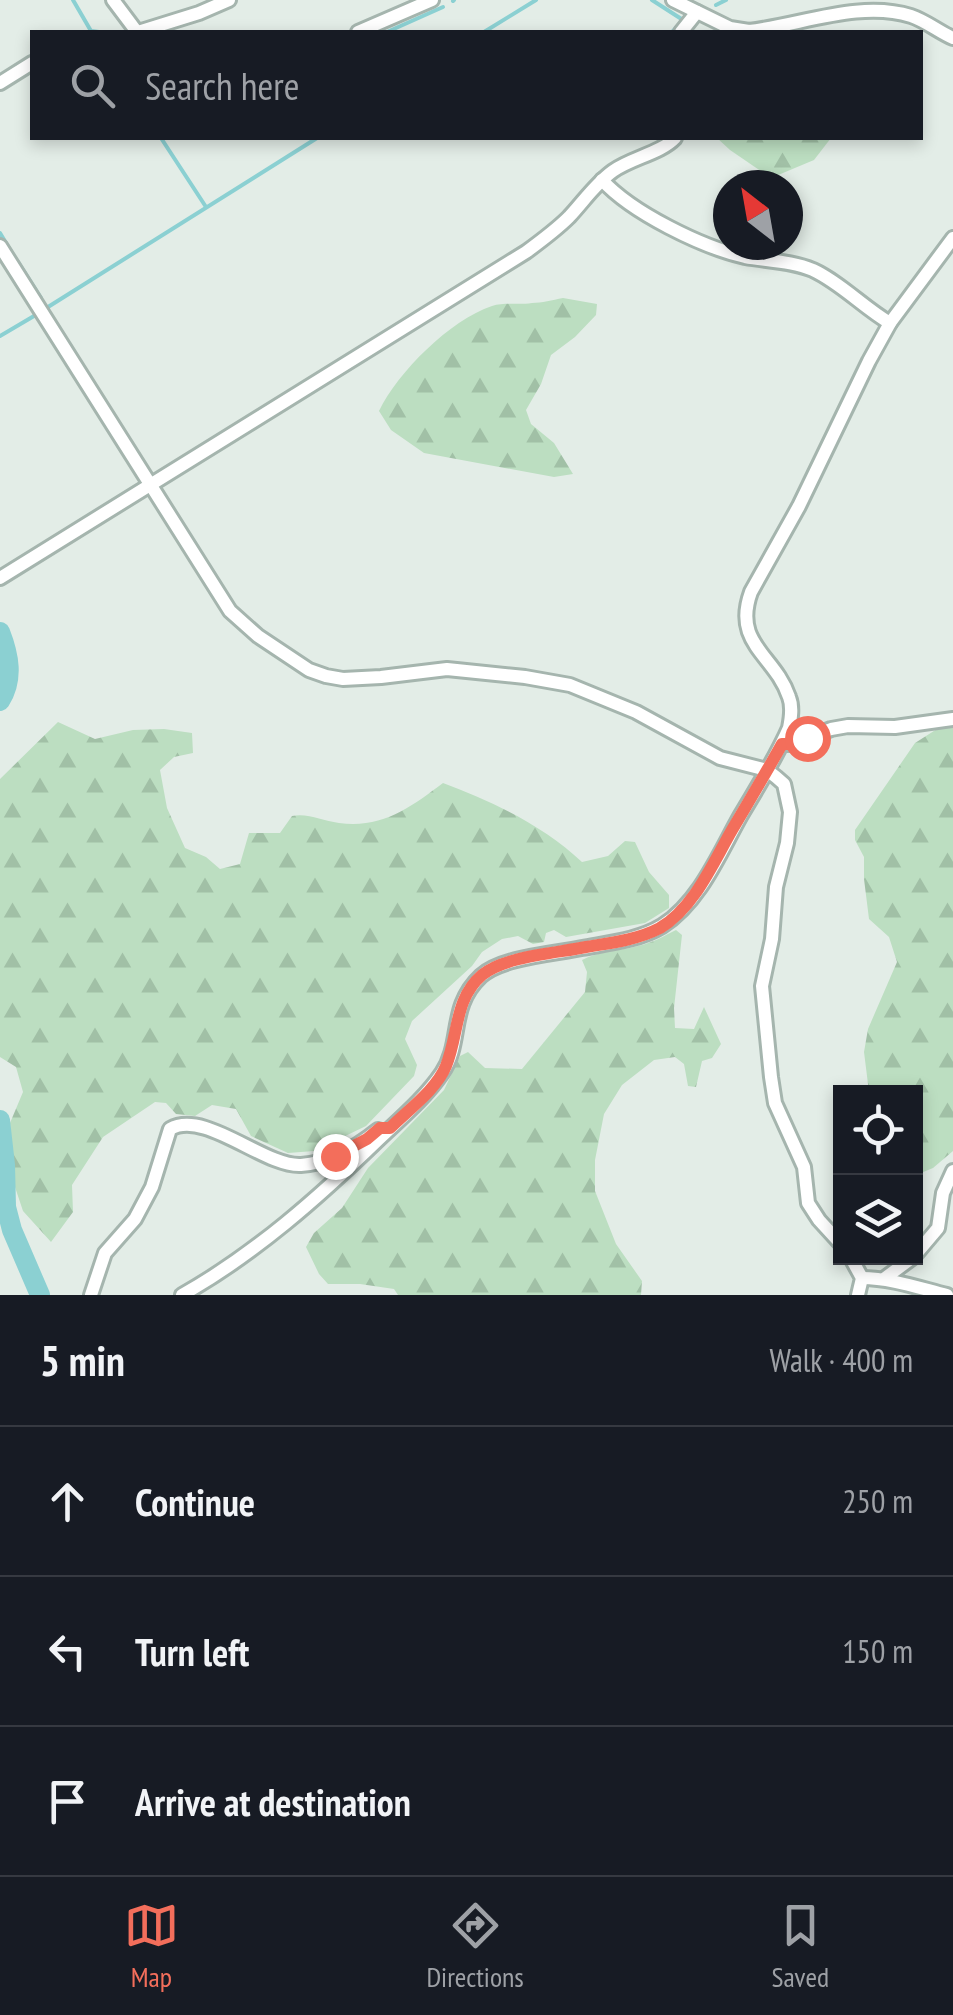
<!DOCTYPE html>
<meta charset="utf-8">
<style>
body{margin:0;font-family:"PT Sans Narrow",sans-serif;background:#242831;color:#f1f3f6}
.controls{position:absolute;right:30px;bottom:30px;display:grid;overflow:hidden;border-radius:0px;box-shadow:0 5px 15px #0003}
.controls button{width:90px;height:90px;display:grid;place-items:center;padding:0;border:0;border-bottom:2px solid #363941;background:#171b24;color:#f1f3f6;font:50px sans-serif}
.compass{position:absolute;left:713px;top:170px;width:90px;height:90px;border-radius:50%;background:#171b24;box-shadow:0 5px 15px #0003;rotate:329deg}
.stop{position:absolute;width:30px;height:30px;margin:-22px;border:8px solid #f36e5b;border-radius:50%;background:#fff}
.stop.end{background:#f36e5b;border-color:#fff;box-shadow:0 2px 10px #0008}
.list{margin:0;padding:0;list-style:none}
h2{display:flex;justify-content:space-between;align-items:center;height:130px;margin:0;padding:0 40px;font-size:42px}
h2 small{font-size:32px;font-weight:400;color:#9ea1a6}
.list li{display:grid;grid-template-columns:65px 1fr auto;gap:30px;align-items:center;box-sizing:border-box;height:150px;padding:0 40px;border-top:2px solid #363941}
.list b{display:block;font-size:38px;white-space:nowrap}
.list em{font-size:32px;font-style:normal;color:#9ea1a6}
.icon{flex:none;width:55px;height:55px;fill:none;stroke:currentColor;stroke-width:2;stroke-linecap:round;stroke-linejoin:round}
.map{position:relative;flex:none;width:953px;height:1295px;overflow:hidden}
.search{position:absolute;background:#171b24;box-shadow:0 5px 15px #0003;left:30px;right:30px;top:30px;height:110px;display:flex;align-items:center;gap:25px;box-sizing:border-box;padding:0 35px;border-radius:0px;color:#9ea1a6;font-size:38px}
.sheet{height:580px;background:#171b24}
nav{display:flex;justify-content:space-around;align-items:center;box-sizing:border-box;height:140px;border-top:2px solid #363941;background:#171b24;font-size:28px;color:#9ea1a6}
nav a{display:grid;justify-items:center;gap:5px}
nav .on{color:#f36e5b}
.map>svg:first-child{display:block}
.forest{fill:url(#forest-firs)}
.lines{fill:none;stroke-linecap:round;stroke-linejoin:round}
.stream{stroke:#8bd0d2;stroke-width:4}
.river{stroke:#8bd0d2;stroke-width:20}
.street-casing{stroke:#a5b5ae;stroke-width:18}
.street{stroke:#fff;stroke-width:12}
.route{stroke:#f36e5b;stroke-width:12}
</style>
<div class="map">
<svg width="953" height="1295" viewBox="0 0 953 1295">
<defs>
<pattern id="forest-firs" width="22" height="20" patternUnits="userSpaceOnUse" patternTransform="scale(2.5)"><rect width="22" height="20" fill="#bcdec1"/><path d="M5 1l3.5 6h-7zM16 11l3.5 6h-7z" fill="#a1c0a6"/></pattern>
</defs>
<rect width="100%" height="100%" fill="#e3ede7"/>
<g class="forest">
<polygon points="717,138 831,138 814,160 771,178 730,150"/>
<path d="M563 298 597 304 596 315 575 337 551 355 541 384 526 410 531 424 554 443 573 474 554 477 424 453 391 430 379 411C398 372 450 320 492 306 504 302 519 305 532 303 542 303 552 300 563 298Z"/>
<path d="M58 722 95 739 133 730 164 729 192 733 193 753 174 757 160 770 167 808 185 848 206 857 220 869 240 864 249 833H280L292 816C309 813 322 821 339 823 382 829 411 807 443 783 492 801 544 826 582 862L608 856 625 841 635 842 649 872 669 895V908L645 923 566 937 554 930 546 933 544 942 533 944 518 936 502 939 482 952 472 966 412 1021 405 1039 417 1065 414 1076 366 1126 314 1151 288 1153 251 1136 236 1109 212 1105 195 1116 176 1114 166 1103 155 1102 103 1137 72 1185 73 1212 51 1242 23 1211 15 1187 10 1123 23 1092 16 1067 0 1057V779Z"/>
<polygon points="953,726 953,1151 933,1168 916,1175 916,1092 869,1092 864,1052 868,1029 897,962 889,937 869,919 864,879 864,857 855,840 855,830 915,743 937,729"/>
<path d="M676 930 682 935 674 1008 675 1028 694 1029 704 1007 721 1044 712 1058 702 1061 696 1087 688 1086 684 1064 675 1057 654 1060 622 1085 604 1114 595 1160V1191L616 1244 642 1281 641 1295H398L394 1289 360 1284H328L319 1274 306 1247 314 1233 342 1208 368 1168 444 1090 460 1056 468 1052 485 1068 522 1069 585 992 587 972 582 960C599 951 619 951 638 946 652 943 664 936 676 930Z"/>
</g>
<g class="lines">
<g class="stream">
<polyline points="73,0 91,31 99,32"/>
<polyline points="652,0 683,20 672,32"/>
<polyline points="453,1 454,0"/>
<polyline points="716,5 726,0"/>
<polyline points="387,32 443,7"/>
<polyline points="484,32 536,0"/>
<polyline points="161,138 206,207"/>
<polyline points="0,233 12,253"/>
<polyline points="18,262 41,298"/>
<polyline points="48,307 317,138"/>
<polyline points="0,336 34,316"/>
</g>
<g class="river">
<path d="M0 632C9 655 14 679 0 701"/>
<polyline points="0,1120 5,1165 6,1207 12,1230 40,1295"/>
</g>
<g class="street-casing">
<g id="street">
<polyline points="113,0 137,32"/>
<path d="M673 0 730 28 749 31C801 25 860 0 911 16 926 21 939 32 953 38"/>
<polyline points="138,32 199,13 229,0"/>
<polyline points="358,32 432,0"/>
<polyline points="681,32 697,12"/>
<polyline points="0,83 32,63"/>
<path d="M602 180C632 213 702 247 745 257 767 261 792 261 813 270 841 283 864 308 890 323"/>
<polyline points="0,246 230,611 258,636 309,670 326,676 343,679 381,677 447,669 525,677 570,685 636,712 720,758 767,770 776,777 784,784 790,812 787,843 776,887 772,939 762,986 771,1077 775,1103 804,1167 808,1203 819,1220 840,1243"/>
<path d="M0 578 526 252C541 241 556 230 569 217 584 201 595 184 613 171 631 158 661 153 675 138"/>
<polyline points="783,744 792,744 831,729 848,726 895,727 953,719"/>
<polyline points="916,1254 938,1228 943,1193 953,1171"/>
<polyline points="851,1258 862,1278 858,1295"/>
<path d="M862 1278C890 1278 919 1288 947 1295"/>
<polyline points="885,1278 912,1258"/>
<path d="M91 1295 105 1253 135 1219 152 1187 170 1129C205 1109 264 1167 301 1165 329 1163 357 1147 378 1130"/>
<path d="M182 1295C255 1254 319 1197 379 1139 400 1119 425 1098 442 1073 463 1042 448 1007 481 976 502 957 554 954 582 948 609 943 639 940 662 926 700 902 720 852 741 815 758 786 776 758 789 728 791 718 793 707 789 697 775 655 732 644 751 592L799 506 869 361 890 323 953 238"/>
</g>
</g>
<use href="#street" class="street"/>
</g>
<g class="lines">
<path class="route" d="M335 1156 367 1139 380 1128H390C408 1110 436 1090 446 1066 459 1034 454 999 482 975 505 956 557 953 586 947 610 943 637 940 660 928 694 908 713 863 732 830 749 801 766 773 782 744H792L807 738"/>
</g>
</svg>
<div class="controls">
<button><svg class="icon" aria-label="locate" viewBox="0 0 24 24"><circle cx="12" cy="12" r="6"/><path d="M12 2v4M12 18v4M2 12h4M18 12h4"/></svg></button>
<button><svg class="icon" aria-label="layers" viewBox="0 0 24 24"><path d="M12 4l9 5-9 5-9-5zM3 14l9 5 9-5"/></svg></button>
</div>
<svg class="compass" viewBox="-18 -18 36 36"><path d="M0-13l5 13h-10z" fill="#e53935"/><path d="M0 13l5-13h-10z" fill="#9ea1a6"/></svg>
<div class="stop" style="left:807px;top:738px"></div>
<div class="stop end" style="left:335px;top:1156px"></div>
<div class="search"><svg class="icon" aria-label="search" viewBox="0 0 24 24"><circle cx="10" cy="10" r="6"/><path d="M15 15l6 6"/></svg>Search here</div>
</div>
<section class="sheet">
<h2>5 min<small>Walk · 400 m</small></h2>
<ul class="list">
<li><svg class="icon" aria-label="ahead" viewBox="0 0 24 24"><path d="M12 20V5M6 11l6-6 6 6"/></svg><div><b>Continue</b></div><em>250 m</em></li>
<li><svg class="icon" aria-label="left" viewBox="0 0 24 24"><path d="M17 20v-9H6M10 6l-5 5 5 5"/></svg><div><b>Turn left</b></div><em>150 m</em></li>
<li><svg class="icon" aria-label="arrive" viewBox="0 0 24 24"><path d="M6 21V4h12l-3 4 3 4H6"/></svg><div><b>Arrive at destination</b></div></li>
</ul>
</section>
<nav>
<a class="on"><svg class="icon" aria-label="map" viewBox="0 0 24 24"><path d="M3 6l6-2 6 2 6-2v14l-6 2-6-2-6 2zM9 4v14M15 6v14"/></svg>Map</a>
<a><svg class="icon" aria-label="directions" viewBox="0 0 24 24"><path d="M12 3l9 9-9 9-9-9zM9 14v-3h6M13 9l2 2-2 2"/></svg>Directions</a>
<a><svg class="icon" aria-label="saved" viewBox="0 0 24 24"><path d="M7 4h10v16l-5-4-5 4z"/></svg>Saved</a>
</nav>
